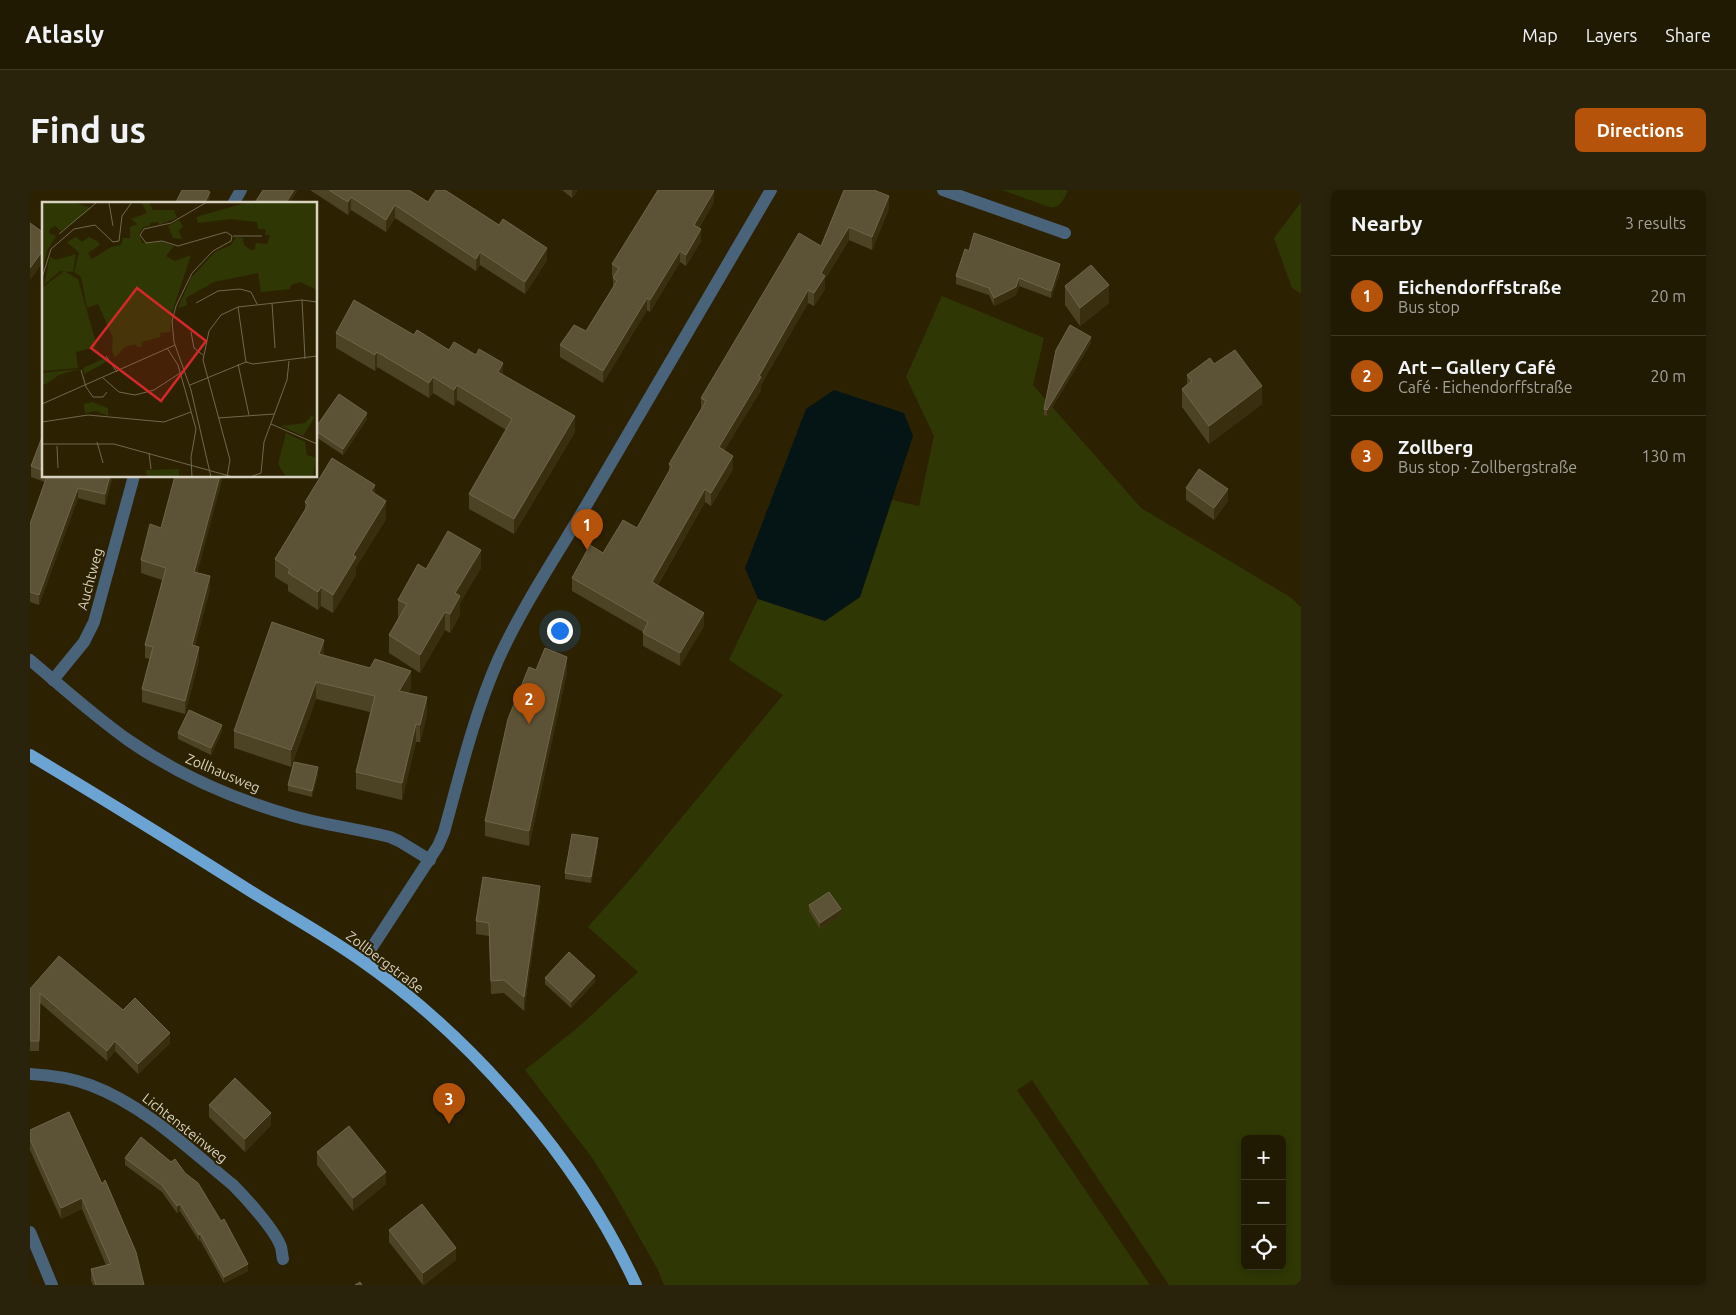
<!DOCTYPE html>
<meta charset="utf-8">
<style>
body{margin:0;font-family:Ubuntu,sans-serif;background:#29230c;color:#f1f3f6}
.controls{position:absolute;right:15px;bottom:15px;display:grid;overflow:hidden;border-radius:8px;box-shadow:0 2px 8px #0003}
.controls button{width:45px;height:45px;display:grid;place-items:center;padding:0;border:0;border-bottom:1px solid #3e3824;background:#211a02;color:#f1f3f6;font:25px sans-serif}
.you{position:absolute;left:529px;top:440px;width:18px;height:18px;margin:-12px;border:4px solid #fff;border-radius:50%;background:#1a73e8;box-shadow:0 0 0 8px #1a73e833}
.badge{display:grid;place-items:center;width:32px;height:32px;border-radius:50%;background:#b45309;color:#fff;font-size:16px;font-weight:700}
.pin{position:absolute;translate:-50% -41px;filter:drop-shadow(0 1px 2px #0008)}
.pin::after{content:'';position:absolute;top:26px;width:18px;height:15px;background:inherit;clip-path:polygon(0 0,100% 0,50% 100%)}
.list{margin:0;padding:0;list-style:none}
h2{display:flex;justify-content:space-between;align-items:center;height:65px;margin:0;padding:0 20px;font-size:21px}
h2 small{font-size:16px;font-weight:400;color:#a2a199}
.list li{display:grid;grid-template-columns:32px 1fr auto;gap:15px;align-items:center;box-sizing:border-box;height:80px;padding:0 20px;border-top:1px solid #3e3824}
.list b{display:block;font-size:19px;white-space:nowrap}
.list p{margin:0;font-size:16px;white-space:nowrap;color:#a2a199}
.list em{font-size:16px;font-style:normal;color:#a2a199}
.icon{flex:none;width:28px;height:28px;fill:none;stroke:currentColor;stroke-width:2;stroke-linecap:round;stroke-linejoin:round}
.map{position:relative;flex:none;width:1271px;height:1095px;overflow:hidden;border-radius:8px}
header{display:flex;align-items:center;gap:30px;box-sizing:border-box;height:70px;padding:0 25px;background:#211a02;border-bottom:1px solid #3e3824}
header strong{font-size:24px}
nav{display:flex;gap:28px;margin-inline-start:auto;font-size:18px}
.intro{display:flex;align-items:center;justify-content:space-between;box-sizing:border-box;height:120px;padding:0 30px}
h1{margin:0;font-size:35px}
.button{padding:12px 22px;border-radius:8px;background:#b45309;color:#fff;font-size:18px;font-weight:700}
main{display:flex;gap:30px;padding:0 30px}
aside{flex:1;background:#211a02;border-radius:8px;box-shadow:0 2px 8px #0003}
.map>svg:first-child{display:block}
.green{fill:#2f3704;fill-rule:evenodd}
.water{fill:#051516}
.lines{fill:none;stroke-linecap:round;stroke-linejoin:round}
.minor{stroke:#49637b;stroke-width:12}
.major{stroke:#6ba3d3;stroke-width:12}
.wall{fill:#4c4324}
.shaded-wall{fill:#392f0f}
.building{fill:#5c5235;stroke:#6f664b}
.labels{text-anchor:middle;stroke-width:4;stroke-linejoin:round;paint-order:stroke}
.street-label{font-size:14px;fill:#d8d3c1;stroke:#2c2202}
.inset-road{fill:none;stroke:#71694e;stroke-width:1}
.view{fill:#d62828;fill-opacity:0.15;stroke:#d62828;stroke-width:2.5}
.inset-edge{fill:none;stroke:#d8d3c1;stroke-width:2.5}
</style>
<header>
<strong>Atlasly</strong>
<nav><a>Map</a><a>Layers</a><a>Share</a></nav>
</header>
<div class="intro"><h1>Find us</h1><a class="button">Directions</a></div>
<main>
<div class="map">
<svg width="1271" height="1095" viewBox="0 0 1271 1095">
<rect width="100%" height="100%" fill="#2c2202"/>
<g class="green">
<path d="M972 0H1038C1034 9 1030 19 1019 17Z"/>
<polygon points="1271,12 1271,104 1262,98 1244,48"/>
<path d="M912 106 1014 148 1003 195 1111 318 1260 407 1271 417V1095H1139L1002 890 987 900 1120 1095H634L628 1080 584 1003 563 969 495 880 552 834 608 782 558 737 604 685 753 505 699 470 728 409 795 431 830 407 862 310 889 316 904 246 876 187ZM1215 949H1252V1076H1215Z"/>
</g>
<polygon class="water" points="804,200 874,223 883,246 830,407 795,431 728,409 715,378 776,219"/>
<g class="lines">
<g class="minor">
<polyline points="913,0 1035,43"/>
<polyline points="203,14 211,0"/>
<path d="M0 470C32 497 64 526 98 550 147 584 206 610 263 626 295 635 328 639 360 647L369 651 400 670"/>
<polyline points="23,490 54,452 64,432 104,286"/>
<path d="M333 771 408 656 414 642C430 584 444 525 468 470 494 413 529 362 560 309 620 206 681 103 741 0"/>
<path d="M0 884C20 885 41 888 60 895 114 915 159 959 203 995 216 1008 245 1040 251 1057 252 1061 252 1065 253 1069"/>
<polyline points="0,1042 22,1095"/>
</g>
<path class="major" d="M0 565C72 608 143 652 214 697 253 722 294 744 332 771 445 850 549 971 606 1095"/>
</g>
<g class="wall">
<polygon points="280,0 379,0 398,12 517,70 495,104 450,75 446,81 365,28 356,42 321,20 318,25"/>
<polygon points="532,0 548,0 542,8"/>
<polygon points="814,0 859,19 842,60 819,50 795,89 795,99 784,116 778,113 731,195 731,200 694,260 703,279 681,316 675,312 628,395 674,436 650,476 613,456 613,442 542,401 542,388 573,363 607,338 639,282 639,274 671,219 671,208 791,56"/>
<polygon points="684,12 669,38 671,51 656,76 650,72 620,122 617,120 573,193 530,167 530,155 556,141 583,98 583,86 582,86 582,74"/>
<polygon points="939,61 1030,82 1021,108 989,96 986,105 964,116 959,105 926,94 926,86"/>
<polygon points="1035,96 1079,113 1050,136 1035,115"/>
<polygon points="306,143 384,145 419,160 473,185 545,242 484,344 439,319 439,304 476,240 427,210 424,216 403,203 399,208 347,177 345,181 306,158"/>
<polygon points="1061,153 1017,226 1014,225 1014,219"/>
<polygon points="1184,174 1232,214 1179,254 1152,217 1152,199 1157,194 1157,185"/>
<polygon points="337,229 313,265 286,247 286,237"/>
<polygon points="14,242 14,286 83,286 75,315 48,308 9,415 0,412 0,334 15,292 1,287 1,276"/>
<polygon points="193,286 167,383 180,399 165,456 169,470 155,524 112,512 112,499 120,469 115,468 115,455 132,390 111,383 111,370 131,338"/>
<polygon points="1156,298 1198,311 1184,330 1156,310"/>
<polygon points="345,304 356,329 326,377 326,385 303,423 291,416 288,420 258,401 258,395 245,387 245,369 275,320 275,312"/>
<polygon points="451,378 430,413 430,425 420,443 415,440 390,483 359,463 359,445 368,428 368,410 396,379"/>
<polygon points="294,466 381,499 378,503 397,525 390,552 386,552 372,610 326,599 326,582 340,522 286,509 261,577 204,558 204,541"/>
<polygon points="506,480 537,482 499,656 455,646 455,631"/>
<polygon points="192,541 181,565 148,549 148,543"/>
<polygon points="288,584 282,607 258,601 258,595"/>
<polygon points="568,654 561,693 535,689 535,683"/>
<polygon points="510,709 494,821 474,803 461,804 459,746 446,744 446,731"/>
<polygon points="779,715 811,725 790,739 779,721"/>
<polygon points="515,788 565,792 541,818 515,794"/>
<polygon points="0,799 93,820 140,853 108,884 85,861 77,871 10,813 9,861 0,861"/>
<polygon points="179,915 241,935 215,962 179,927"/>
<polygon points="39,922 114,1095 63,1095 61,1090 61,1079 76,1075 52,1019 31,1029 0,960 0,940"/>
<polygon points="111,947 218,1081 194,1093 170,1050 169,1051 150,1021 147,1023 132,1002 95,975 95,968"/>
<polygon points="287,962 356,994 323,1021 287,975"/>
<polygon points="359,1040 426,1070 394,1095 393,1095 359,1052"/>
</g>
<g class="shaded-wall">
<polygon points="264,0 268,0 259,14 255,14"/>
<polygon points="542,0 548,0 542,8"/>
<polygon points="684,1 684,12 664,46 664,35"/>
<polygon points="180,2 180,8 178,14 174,14"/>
<polygon points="859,6 859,19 842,60 842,47"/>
<polygon points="321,7 321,20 318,25 318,12"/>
<polygon points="365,15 365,28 356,42 356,30"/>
<polygon points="819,37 819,50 795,89 795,99 784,116 784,103 791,83"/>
<polygon points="671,39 671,51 656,76 656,65"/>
<polygon points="517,58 517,70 495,104 495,92"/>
<polygon points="14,59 14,71 0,90 0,78"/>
<polygon points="650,61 650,72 620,122 620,110"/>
<polygon points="450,62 450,75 446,81 446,69"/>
<polygon points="1030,74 1030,82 1021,108 1021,101"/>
<polygon points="989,88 989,96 986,105 964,116 964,108"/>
<polygon points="1079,95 1079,113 1050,136 1050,118"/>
<polygon points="778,100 778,113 731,195 731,200 689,270 689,257"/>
<polygon points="617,108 617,120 573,193 573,181"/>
<polygon points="1061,147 1061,153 1017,226 1017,220"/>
<polygon points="347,162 347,177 345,181 345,165"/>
<polygon points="473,173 473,189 468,182"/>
<polygon points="403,187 403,203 399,208 399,193"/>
<polygon points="427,195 427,210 424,216 424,200"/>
<polygon points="1232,196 1232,214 1179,254 1179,236"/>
<polygon points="337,223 337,229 313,265 313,259"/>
<polygon points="545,226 545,242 484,344 484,329"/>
<polygon points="703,266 703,279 681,316 681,303"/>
<polygon points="80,286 83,286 75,315 75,304"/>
<polygon points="190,286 193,286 164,395 164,382"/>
<polygon points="345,295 345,313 341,301"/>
<polygon points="48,298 48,308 9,415 9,405"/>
<polygon points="675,299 675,312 622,405 622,392"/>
<polygon points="1198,299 1198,311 1184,330 1184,318"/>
<polygon points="356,311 356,329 326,377 326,385 303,423 303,405 323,365"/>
<polygon points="451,360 451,378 430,413 430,425 420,443 420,424 425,403"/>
<polygon points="180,386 180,399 162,468 162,455"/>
<polygon points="291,397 291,416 288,420 288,402"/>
<polygon points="415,422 415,440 390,483 390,465"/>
<polygon points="674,423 674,436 650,476 650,463"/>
<polygon points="294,450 294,467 289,464"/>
<polygon points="169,457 169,470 155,524 155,511"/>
<polygon points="537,467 537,482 499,656 499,641"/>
<polygon points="381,481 381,499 369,518 369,501"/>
<polygon points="286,492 286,509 261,577 261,560"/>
<polygon points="397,507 397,525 390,552 390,535"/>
<polygon points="386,534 386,552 372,610 372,593"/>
<polygon points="192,535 192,541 181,565 181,558"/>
<polygon points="288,577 288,584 282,607 282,601"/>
<polygon points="568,648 568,654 561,693 561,687"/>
<polygon points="510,696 510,709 494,821 494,807"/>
<polygon points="811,719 811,725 790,739 790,733"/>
<polygon points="565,786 565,792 541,818 541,812"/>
<polygon points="140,843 140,853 108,884 108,874"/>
<polygon points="85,851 85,861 77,871 77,861"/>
<polygon points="241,923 241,935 215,962 215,949"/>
<polygon points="356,982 356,994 323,1021 323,1008"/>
<polygon points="52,1008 52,1019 31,1029 31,1018"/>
<polygon points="150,1014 150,1021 147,1023 147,1016"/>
<polygon points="170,1043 170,1050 169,1051 169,1045"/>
<polygon points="426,1058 426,1070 394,1095 393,1095 393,1083"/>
<polygon points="218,1074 218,1081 194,1093 194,1087"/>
</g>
<g class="building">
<polygon points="152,0 177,0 180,2 174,14 145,14"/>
<polygon points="233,0 264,0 255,14 224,14"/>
<polygon points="299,0 379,0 398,12 406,0 415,0 469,35 473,29 517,58 495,92 450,62 446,69 365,15 356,30 321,7 318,12"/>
<polygon points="628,0 683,0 684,1 664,35 671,39 656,65 650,61 620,110 617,108 573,181 530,155 544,135 556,141 587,91 583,88 589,78 582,74"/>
<polygon points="814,0 844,0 859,6 842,47 819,37 791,83 795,86 784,103 778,100 729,186 731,187 689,257 703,266 681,303 675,299 622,392 674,423 650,463 613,443 618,432 542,388 560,355 573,363 593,330 607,338 642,276 639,274 676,211 671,208 769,43 791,56"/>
<polygon points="0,33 14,43 14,59 0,78"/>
<polygon points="944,43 1030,74 1021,101 989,88 986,97 964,108 959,98 926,86 935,59 939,61"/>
<polygon points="1061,75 1079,95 1050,118 1035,96"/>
<polygon points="324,110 384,145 387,140 419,160 424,152 446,165 449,159 473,173 468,182 545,226 484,329 439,304 482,229 427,195 424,200 403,187 399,193 347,162 345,165 306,143"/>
<polygon points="1040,135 1061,147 1017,220 1014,219 1026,160"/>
<polygon points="1205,160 1232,196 1179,236 1152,199 1162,191 1157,185 1180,168 1184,174"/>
<polygon points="309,204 337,223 313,259 286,241 286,237"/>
<polygon points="14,242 14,281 1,276"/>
<polygon points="302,268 345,295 341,301 356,311 323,365 326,367 303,405 291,397 288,402 258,383 260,379 245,369 278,315 275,312"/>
<polygon points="1169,279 1198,299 1184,318 1156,298"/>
<polygon points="17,286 80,286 75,304 48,298 9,405 0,402 0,334"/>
<polygon points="145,286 190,286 164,382 180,386 162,455 169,457 155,511 112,499 123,457 115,455 136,378 111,370 120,334 131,338"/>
<polygon points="418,341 451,360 425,403 430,406 420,424 415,422 390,465 359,445 377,414 368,410 388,374 396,379"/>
<polygon points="242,432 294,450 289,464 340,478 345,469 381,481 369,501 397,507 390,535 386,534 372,593 326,582 345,506 286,492 261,560 204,541"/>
<polygon points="515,458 537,467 499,641 455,631 478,529 499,477 506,480"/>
<polygon points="159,520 192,535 181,558 148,543"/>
<polygon points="264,572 288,577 282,601 258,595"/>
<polygon points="542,644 568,648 561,687 535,683"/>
<polygon points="453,687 510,696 494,807 474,790 461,791 459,733 446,731"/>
<polygon points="799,702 811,719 790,733 779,715"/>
<polygon points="539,762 565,786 541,812 515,788"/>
<polygon points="29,766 93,820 105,808 140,843 108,874 85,851 77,861 10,803 9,851 0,851 0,799"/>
<polygon points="205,888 241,923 215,949 179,915"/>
<polygon points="39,922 72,994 75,990 106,1062 114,1095 66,1095 61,1079 81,1074 52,1008 31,1018 0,949 0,940"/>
<polygon points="319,936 356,982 323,1008 287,962"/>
<polygon points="111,947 141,972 145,969 155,983 168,993 191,1031 194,1029 218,1074 194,1087 170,1043 169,1045 150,1014 147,1016 132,995 95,968"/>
<polygon points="392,1014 426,1058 393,1083 359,1040"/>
<polygon points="330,1092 332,1095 325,1095"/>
</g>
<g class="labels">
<g class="street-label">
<text transform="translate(60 389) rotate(-75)" y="5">Auchtweg</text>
<text transform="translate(193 583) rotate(23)" y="5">Zollhausweg</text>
<text transform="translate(355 772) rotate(37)" y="5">Zollbergstraße</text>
<text transform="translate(155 938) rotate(38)" y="5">Lichtensteinweg</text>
</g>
</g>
<g transform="translate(12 12)">
<rect width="275" height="275" fill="#2c2202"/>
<path d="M31 0 49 6 19 29 13 24 8 27 7 31 14 34 5 49 0 73V1ZM99 0H107L111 8H132L135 16 117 23 116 20 108 21V24L102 25 97 31 100 41 120 40 132 44 124 54 133 59 149 53 130 110 128 130 118 131 119 135 99 140 100 144 96 146 93 142 83 145 73 155 70 149 71 136 56 102 45 106 39 75 32 70 37 51 25 40 34 35 40 40 47 35 55 39 58 43 46 51 50 57 69 45 79 43 81 36H88V25L95 22 89 17 105 11ZM207 0H275V88L258 80 249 83 248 87 219 90 216 71 172 80 144 96 145 103 136 106 149 76 173 50 189 43 194 35 201 36 202 43 209 48H212L214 41 225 42 228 33H223L224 27H216L215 20 189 17 156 21 154 15ZM137 18 141 25 137 28 140 37 131 36 126 24ZM34 52 31 70 18 69 2 83 8 55 14 58ZM22 69 36 77 54 141 53 145 34 150 36 166 0 169V86ZM63 156 66 159 42 172 41 166ZM37 167 17 173 4 182H0V171ZM50 200 66 206V214L54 209 43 211 42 202ZM270 213 272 216 261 234 239 224 263 221ZM244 231 263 240 265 253 274 256 271 275H244L236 262ZM137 267V275H105L104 268Z" fill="#2f3704"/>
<path class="inset-road" d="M48 0H71M165 0 129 21 102 27 98 33 104 41 120 39 136 44 184 30 190 34 189 39 171 49 150 71 134 104 130 119 132 140 149 188 169 275M67 1 71 24M17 32 54 1M191 34H220M0 76 9 47 32 27 53 23 71 40 77 39 80 14 90 0M260 98 263 157M154 101 176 89 198 87 209 90 215 102M230 101 233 146M196 105 204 160M149 130 152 146 161 153M125 146 136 163 154 227 149 255 150 275M64 154 75 170M204 160 211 162 275 154M196 162 207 213M39 168 44 185 51 195H61L65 190M61 176 77 190 93 193 112 188 138 171M148 183 204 160M0 202 133 143M176 216 232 212M0 220 46 213 122 220 149 210M229 222 275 242M55 240 61 261M0 242H72L191 275M15 244 16 266M107 251 109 267M185 275 188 258 161 158 167 129 179 113 196 105 260 98 275 100M208 275 219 271 222 240 245 178 247 159"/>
<path class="view" d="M95 86 164 139 119 199 49 146Z"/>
<rect width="275" height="275" class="inset-edge"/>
</g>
</svg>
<div class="controls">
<button>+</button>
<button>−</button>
<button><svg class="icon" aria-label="locate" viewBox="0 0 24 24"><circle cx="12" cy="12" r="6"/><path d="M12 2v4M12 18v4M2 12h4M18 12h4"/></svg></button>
</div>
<div class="you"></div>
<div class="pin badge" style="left:557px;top:360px">1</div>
<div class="pin badge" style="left:499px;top:534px">2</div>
<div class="pin badge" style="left:419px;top:934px">3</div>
</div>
<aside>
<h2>Nearby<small>3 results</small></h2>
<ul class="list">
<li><span class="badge">1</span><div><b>Eichendorffstraße</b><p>Bus stop</p></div><em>20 m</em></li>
<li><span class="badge">2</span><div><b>Art – Gallery Café</b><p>Café · Eichendorffstraße</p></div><em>20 m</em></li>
<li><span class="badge">3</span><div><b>Zollberg</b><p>Bus stop · Zollbergstraße</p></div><em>130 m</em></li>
</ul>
</aside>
</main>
